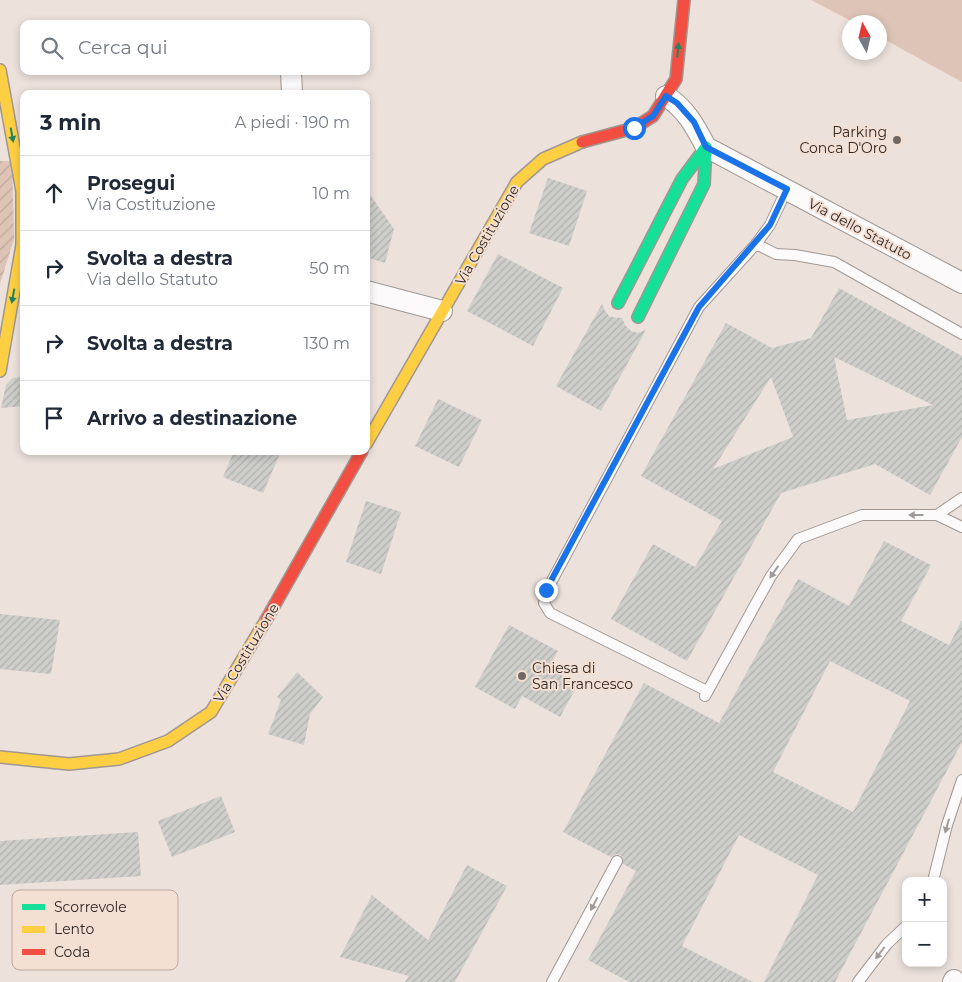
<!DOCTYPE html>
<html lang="it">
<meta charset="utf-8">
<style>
body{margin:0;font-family:Montserrat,sans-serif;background:#f6f6f7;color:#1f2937}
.controls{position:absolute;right:15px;bottom:15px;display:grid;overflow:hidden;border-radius:10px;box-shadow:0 2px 8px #0003}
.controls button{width:45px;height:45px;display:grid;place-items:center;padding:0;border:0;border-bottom:1px solid #e0e1e3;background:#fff;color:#1f2937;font:25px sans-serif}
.compass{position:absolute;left:842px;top:15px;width:45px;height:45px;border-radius:50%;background:#fff;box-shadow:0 2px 8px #0003;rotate:352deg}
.stop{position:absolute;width:15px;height:15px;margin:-11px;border:4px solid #1a73e8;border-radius:50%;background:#fff}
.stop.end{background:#1a73e8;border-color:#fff;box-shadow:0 1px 5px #0008}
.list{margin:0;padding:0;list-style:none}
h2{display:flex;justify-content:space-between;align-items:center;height:65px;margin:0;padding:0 20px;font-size:21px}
h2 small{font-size:16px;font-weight:400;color:#747a83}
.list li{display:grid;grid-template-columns:32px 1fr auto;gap:15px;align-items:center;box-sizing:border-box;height:75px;padding:0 20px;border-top:1px solid #e0e1e3}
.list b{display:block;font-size:19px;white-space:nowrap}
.list p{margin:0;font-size:16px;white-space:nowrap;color:#747a83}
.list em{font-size:16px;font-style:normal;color:#747a83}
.icon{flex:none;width:28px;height:28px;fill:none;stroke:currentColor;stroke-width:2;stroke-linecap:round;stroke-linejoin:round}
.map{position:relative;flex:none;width:962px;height:982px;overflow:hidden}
.search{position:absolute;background:#fff;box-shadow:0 2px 8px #0003;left:20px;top:20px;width:350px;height:55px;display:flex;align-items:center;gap:12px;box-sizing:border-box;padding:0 18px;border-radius:10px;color:#747a83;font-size:19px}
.panel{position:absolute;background:#fff;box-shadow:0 2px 8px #0003;left:20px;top:90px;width:350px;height:365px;border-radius:10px}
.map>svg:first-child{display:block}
.garden{fill:url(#garden-furrows)}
.pitch{fill:#dec4b6}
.building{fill:url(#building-hatch);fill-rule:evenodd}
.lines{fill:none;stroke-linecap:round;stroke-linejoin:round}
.lane-casing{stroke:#a09793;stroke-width:12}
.street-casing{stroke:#a09793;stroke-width:22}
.fast-casing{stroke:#a09793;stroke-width:14}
.slow-casing{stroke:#a09793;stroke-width:14}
.jam-casing{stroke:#a09793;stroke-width:14}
.lane{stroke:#fcfafa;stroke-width:10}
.street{stroke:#fcfafa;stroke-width:20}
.fast{stroke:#16e098;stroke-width:11}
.slow{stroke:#ffcf43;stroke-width:11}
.jam{stroke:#f24e42;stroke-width:11}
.oneway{fill:#22845e}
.oneway2{fill:#a09b99}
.route{stroke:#1a73e8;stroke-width:6}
.poi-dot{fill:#716863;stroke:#f4dfd3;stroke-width:2}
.labels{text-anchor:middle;stroke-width:4;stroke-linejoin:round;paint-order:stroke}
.poi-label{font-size:14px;fill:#2f2723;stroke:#f4dfd3;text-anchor:end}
.street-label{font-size:14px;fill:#2f2723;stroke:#f4dfd3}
.key{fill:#f4dfd3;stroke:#b9a89e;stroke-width:1}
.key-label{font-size:14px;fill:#2f2723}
</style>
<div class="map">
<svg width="962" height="982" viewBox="0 0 962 982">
<defs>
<pattern id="garden-furrows" width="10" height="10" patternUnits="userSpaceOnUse" patternTransform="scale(1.25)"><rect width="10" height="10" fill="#dec4b6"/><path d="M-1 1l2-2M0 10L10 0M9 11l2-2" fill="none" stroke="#bfa89c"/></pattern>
<pattern id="building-hatch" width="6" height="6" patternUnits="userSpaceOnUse" patternTransform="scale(1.25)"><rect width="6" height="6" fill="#cececb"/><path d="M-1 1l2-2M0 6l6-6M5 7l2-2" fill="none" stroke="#b1b1ae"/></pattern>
</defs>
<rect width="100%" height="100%" fill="#ece1db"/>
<polygon class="garden" points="0,161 12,161 14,239 0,284"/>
<polygon class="pitch" points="811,0 962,0 962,82 880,37 880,22 853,22"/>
<g class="building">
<polygon points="548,178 587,191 569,246 529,233"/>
<polygon points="366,189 394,229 385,263 366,257"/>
<polygon points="498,254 563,288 533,346 467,311"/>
<path d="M839 288 962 356V437L930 495 875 464 781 493 687 661 611 619 653 544 695 567 722 521 641 476 726 323 772 348 811 338ZM834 357 933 405 847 420ZM771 377 793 437 713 469Z"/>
<polygon points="602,304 605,311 610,317 622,318 625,325 631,331 638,333 646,330 601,411 556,386"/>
<polygon points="24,377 24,406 1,408 6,385 13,378"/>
<polygon points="438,399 482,420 459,467 415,446"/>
<polygon points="234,451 281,451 263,493 223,477"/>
<polygon points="366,501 401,512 381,574 346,562"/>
<path d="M884 541 931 565 901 621 949 645 962 620V742L835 982H764L818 875 739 835 682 946 753 982H629L588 960 636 871 623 864 621 855 616 854 611 857 563 832 644 683 719 723 798 579 849 606ZM830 661 910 701 853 812 773 772Z"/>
<polygon points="0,614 60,620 51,674 0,669"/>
<polygon points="509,625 558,651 549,668 578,684 560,717 522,696 515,709 475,687"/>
<polygon points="297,672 323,697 310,714 304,745 268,734 281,700 277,697"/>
<polygon points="221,796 235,832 172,857 158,821"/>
<polygon points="138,832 141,876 0,885 0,841"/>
<polygon points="467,865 507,886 455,982 405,982 409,976 340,957 372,895 428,940"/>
</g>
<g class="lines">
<g class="lane-casing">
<g id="lane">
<polyline points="756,244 770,225 787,189"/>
<polyline points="937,515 962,498"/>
<polyline points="707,691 550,613 544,603 547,590 699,307 756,244 776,254 795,255 834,262 962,334"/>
<polyline points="705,696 771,576 798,539 862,515 937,515 962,527"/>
<polyline points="933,881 947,825 962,780"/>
<polyline points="552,982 617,861"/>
<polyline points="858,982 887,944 906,926"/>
</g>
</g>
<g class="street-casing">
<g id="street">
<polyline points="291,71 292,94"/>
<path d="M666 96C686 109 695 126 706 147L962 283"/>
<polyline points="366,291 442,311"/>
<polyline points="953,982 954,980"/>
</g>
</g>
<g class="fast-casing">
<polyline id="fast" points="618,303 682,179 706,147 704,184 638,317"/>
</g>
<g class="slow-casing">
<g id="slow">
<polyline points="0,70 22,191 22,245 0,371"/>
<polyline points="366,444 517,182 543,159 582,142"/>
<polyline points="0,757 69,764 119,759 168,741 211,712 266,620"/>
</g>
</g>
<g class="jam-casing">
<g id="jam">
<polyline points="582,142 634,128 653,116 676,79 684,0"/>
<polyline points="266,620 362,451"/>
</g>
</g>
<use href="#lane" class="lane"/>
<use href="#street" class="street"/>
<use href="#fast" class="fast"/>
<use href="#slow" class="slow"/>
<use href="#jam" class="jam"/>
</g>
<defs><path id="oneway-solid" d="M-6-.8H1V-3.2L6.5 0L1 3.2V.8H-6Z" transform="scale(1.25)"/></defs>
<g class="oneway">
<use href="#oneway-solid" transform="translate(678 50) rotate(-85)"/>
<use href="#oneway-solid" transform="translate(12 135) rotate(80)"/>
<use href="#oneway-solid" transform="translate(13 296) rotate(100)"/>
</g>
<g class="oneway2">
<use href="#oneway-solid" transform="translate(916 515) rotate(-180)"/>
<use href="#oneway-solid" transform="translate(774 572) rotate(125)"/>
<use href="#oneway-solid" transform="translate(947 826) rotate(106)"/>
<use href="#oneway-solid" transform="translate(594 904) rotate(118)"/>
<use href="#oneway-solid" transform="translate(880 953) rotate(127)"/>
</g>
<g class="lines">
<polyline class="route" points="546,590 699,307 770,225 787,189 706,147 694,122 677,103 666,96 653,116 634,128"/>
</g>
<g class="poi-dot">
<circle cx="897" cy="140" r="5"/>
<circle cx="522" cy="676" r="5"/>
</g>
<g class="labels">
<g class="poi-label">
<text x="887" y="137">Parking<tspan x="887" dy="16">Conca D'Oro</tspan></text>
<text x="532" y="673" text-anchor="start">Chiesa di<tspan x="532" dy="16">San Francesco</tspan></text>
</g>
<g class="street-label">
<text transform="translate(860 229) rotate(28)" y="5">Via dello Statuto</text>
<text transform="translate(487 235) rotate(-60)" y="5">Via Costituzione</text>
<text transform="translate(246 653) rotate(-59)" y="5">Via Costituzione</text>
</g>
</g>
<rect x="12" y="890" width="166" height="80" rx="8" class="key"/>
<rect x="22" y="904" width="23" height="6" fill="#16e098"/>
<rect x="22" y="926" width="23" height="7" fill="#ffcf43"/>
<rect x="22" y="949" width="23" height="6" fill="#f24e42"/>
<g class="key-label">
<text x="54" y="912">Scorrevole</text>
<text x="54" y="934">Lento</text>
<text x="54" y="957">Coda</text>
</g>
</svg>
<div class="controls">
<button>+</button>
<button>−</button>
</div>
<svg class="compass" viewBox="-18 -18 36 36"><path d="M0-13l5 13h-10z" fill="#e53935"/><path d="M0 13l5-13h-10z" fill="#747a83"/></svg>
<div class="stop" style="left:634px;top:128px"></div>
<div class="stop end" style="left:546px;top:590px"></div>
<div class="search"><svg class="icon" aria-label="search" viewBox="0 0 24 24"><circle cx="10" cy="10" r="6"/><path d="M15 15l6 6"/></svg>Cerca qui</div>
<section class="panel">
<h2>3 min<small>A piedi · 190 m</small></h2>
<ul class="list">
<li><svg class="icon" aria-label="ahead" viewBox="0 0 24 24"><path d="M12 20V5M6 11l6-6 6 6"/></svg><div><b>Prosegui</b><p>Via Costituzione</p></div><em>10 m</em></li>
<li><svg class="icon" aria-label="right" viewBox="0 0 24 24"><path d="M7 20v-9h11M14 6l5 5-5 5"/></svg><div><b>Svolta a destra</b><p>Via dello Statuto</p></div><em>50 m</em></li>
<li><svg class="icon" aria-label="right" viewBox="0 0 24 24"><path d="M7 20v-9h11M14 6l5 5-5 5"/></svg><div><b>Svolta a destra</b></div><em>130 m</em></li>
<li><svg class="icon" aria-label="arrive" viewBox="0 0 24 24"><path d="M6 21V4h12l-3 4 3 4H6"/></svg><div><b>Arrivo a destinazione</b></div></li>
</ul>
</section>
</div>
